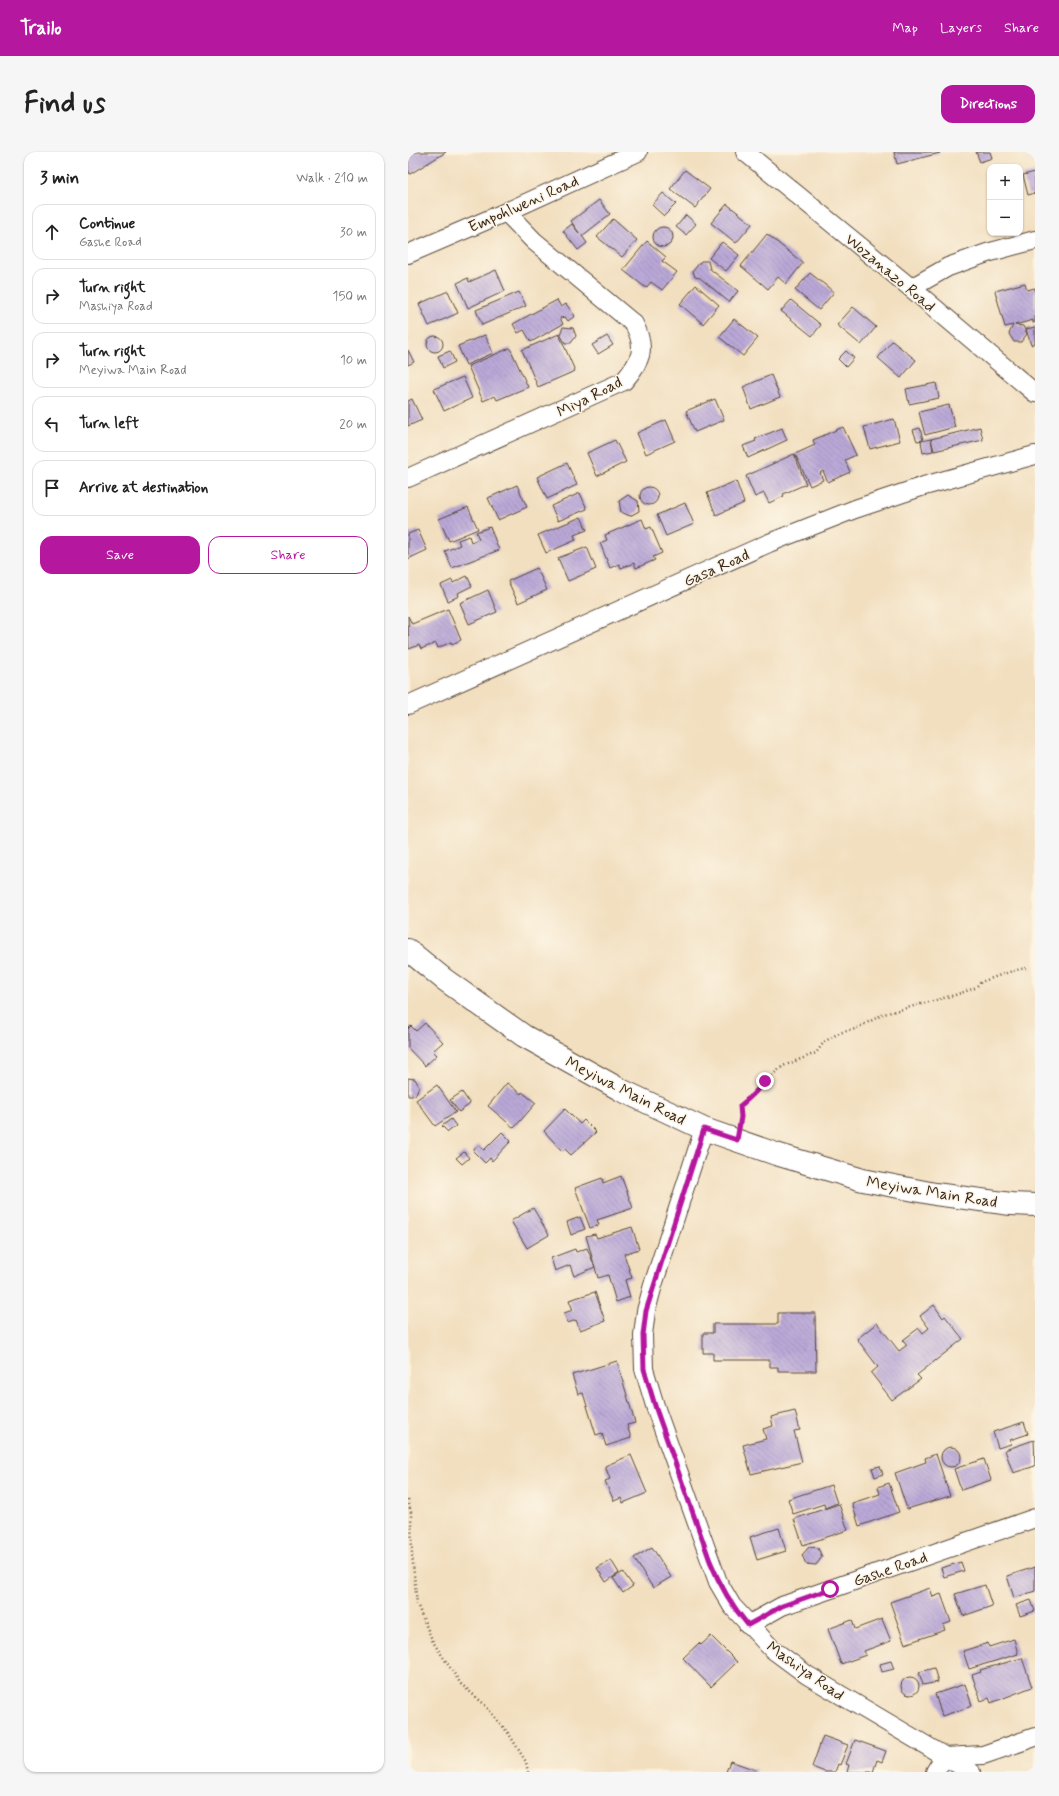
<!DOCTYPE html>
<meta charset="utf-8">
<style>
body{margin:0;font-family:Mynerve,sans-serif;background:#f6f6f6;color:#222}
.controls{position:absolute;right:12px;top:12px;display:grid;overflow:hidden;border-radius:8px;box-shadow:0 1px 3px #0004}
.controls button{width:36px;height:36px;display:grid;place-items:center;padding:0;border:0;border-bottom:1px solid #e0e0e0;background:#fff;color:#222;font:20px sans-serif}
.stop{position:absolute;width:12px;height:12px;margin:-9px;border:3px solid #b5179e;border-radius:50%;background:#fff}
.stop.end{background:#b5179e;border-color:#fff;box-shadow:0 1px 4px #0008}
.list{margin:0;padding:0;list-style:none}
h2{display:flex;justify-content:space-between;align-items:center;height:52px;margin:0;padding:0 16px;font-size:17px}
h2 small{font-size:13px;font-weight:400;color:#767676}
.list li{display:grid;grid-template-columns:26px 1fr auto;gap:12px;align-items:center;box-sizing:border-box;height:56px;margin:0 8px 8px;padding:0 8px;border:1px solid #e0e0e0;border-radius:12px}
.list b{display:block;font-size:15px;white-space:nowrap}
.list p{margin:0;font-size:13px;white-space:nowrap;color:#767676}
.list em{font-size:13px;font-style:normal;color:#767676}
.actions{display:flex;gap:8px;padding:12px 16px}
.actions a{flex:1;padding:9px 0;border:1px solid #b5179e;border-radius:12px;text-align:center;font-size:14px;color:#b5179e}
.actions .main{background:#b5179e;color:#fff}
.icon{flex:none;width:22px;height:22px;fill:none;stroke:currentColor;stroke-width:2;stroke-linecap:round;stroke-linejoin:round}
.map{position:relative;flex:none;width:627px;height:1620px;overflow:hidden;border-radius:12px}
header{display:flex;align-items:center;gap:24px;box-sizing:border-box;height:56px;padding:0 20px;background:#b5179e;color:#fff}
header strong{font-size:19px}
nav{display:flex;gap:22px;margin-inline-start:auto;font-size:14px}
.intro{display:flex;align-items:center;justify-content:space-between;box-sizing:border-box;height:96px;padding:0 24px}
h1{margin:0;font-size:28px}
.button{padding:10px 18px;border-radius:12px;background:#b5179e;color:#fff;font-size:14px;font-weight:700}
main{display:flex;gap:24px;padding:0 24px}
aside{flex:1;background:#fff;border-radius:12px;box-shadow:0 1px 3px #0004}
.map>svg:first-child{display:block}
.building{fill:url(#building-back-hatch)}
.lines{fill:none;stroke-linecap:round;stroke-linejoin:round}
.minor-casing{stroke:#564536;stroke-width:20}
.tertiary-casing{stroke:#564536;stroke-width:24}
.path{stroke:#564536;stroke-width:2.5;stroke-dasharray:1 3;stroke-linecap:butt}
.minor{stroke:#fff;stroke-width:18}
.tertiary{stroke:#fff;stroke-width:22}
.route{stroke:#b5179e;stroke-width:5}
.labels{text-anchor:middle;stroke-width:3;stroke-linejoin:round;paint-order:stroke}
.street-label{font-size:16px;fill:#3b2a1e;stroke:#fcf5e5}
</style>
<header>
<strong>Trailo</strong>
<nav><a>Map</a><a>Layers</a><a>Share</a></nav>
</header>
<div class="intro"><h1>Find us</h1><a class="button">Directions</a></div>
<main>
<aside>
<h2>3 min<small>Walk · 210 m</small></h2>
<ul class="list">
<li><svg class="icon" aria-label="ahead" viewBox="0 0 24 24"><path d="M12 20V5M6 11l6-6 6 6"/></svg><div><b>Continue</b><p>Gashe Road</p></div><em>30 m</em></li>
<li><svg class="icon" aria-label="right" viewBox="0 0 24 24"><path d="M7 20v-9h11M14 6l5 5-5 5"/></svg><div><b>Turn right</b><p>Mashiya Road</p></div><em>150 m</em></li>
<li><svg class="icon" aria-label="right" viewBox="0 0 24 24"><path d="M7 20v-9h11M14 6l5 5-5 5"/></svg><div><b>Turn right</b><p>Meyiwa Main Road</p></div><em>10 m</em></li>
<li><svg class="icon" aria-label="left" viewBox="0 0 24 24"><path d="M17 20v-9H6M10 6l-5 5 5 5"/></svg><div><b>Turn left</b></div><em>20 m</em></li>
<li><svg class="icon" aria-label="arrive" viewBox="0 0 24 24"><path d="M6 21V4h12l-3 4 3 4H6"/></svg><div><b>Arrive at destination</b></div></li>
</ul>
<div class="actions"><a class="main">Save</a><a>Share</a></div>
</aside>
<div class="map">
<svg width="627" height="1620" viewBox="0 0 627 1620">
<defs>
<pattern id="building-back-hatch" width="6" height="6" patternUnits="userSpaceOnUse"><rect width="6" height="6" fill="#baa8d8"/><path d="M-1 5l2 2M0 0l6 6M5-1l2 2" fill="none" stroke="#9889af"/></pattern>
</defs>
<rect width="100%" height="100%" fill="#fcf5e5"/>
<filter id="ink" filterUnits="userSpaceOnUse"><feTurbulence type="fractalNoise" baseFrequency=".025" numOctaves="2"/><feDisplacementMap in="SourceGraphic" scale="8" xChannelSelector="R" yChannelSelector="G"/><feConvolveMatrix kernelMatrix="1 2 1 2 8 2 1 2 1" color-interpolation-filters="sRGB"/></filter>
<filter id="wash" filterUnits="userSpaceOnUse"><feTurbulence type="fractalNoise" baseFrequency=".012" numOctaves="4" result="noise"/><feDisplacementMap in="SourceGraphic" scale="16" xChannelSelector="R" yChannelSelector="G"/><feGaussianBlur stdDeviation="0.9" result="paint"/><feColorMatrix in="noise" values="0 0 0 0 0 0 0 0 0 0 0 0 0 0 0 0 0 1.4 0 .05"/><feComposite in="paint" operator="in"/></filter>
<g filter="url(#wash)">
<rect width="100%" height="100%" fill="#f2dfc0"/>
<g id="blocks">
<g class="building">
<polygon points="0,0 38,0 2,22 0,17"/>
<polygon points="486,0 532,0 532,1 489,12"/>
<polygon points="568,0 582,0 584,6 572,10"/>
<polygon points="277,18 302,37 287,56 262,37"/>
<polygon points="627,20 627,41 620,43 615,23"/>
<polygon points="255,41 268,52 256,64 244,53"/>
<polygon points="191,48 202,62 174,84 179,91 170,98 155,79 164,72 171,81 163,69"/>
<polygon points="319,52 344,72 328,91 303,71"/>
<polygon points="278,63 288,72 278,83 268,75"/>
<polygon points="205,67 229,88 214,105 189,85"/>
<circle cx="255" cy="85" r="10"/>
<polygon points="359,82 395,111 378,132 370,125 360,137 333,114"/>
<polygon points="239,89 258,105 254,109 269,120 254,138 243,130 238,136 215,118"/>
<polygon points="314,90 331,103 318,119 301,106"/>
<polygon points="293,109 300,109 302,117 330,139 321,150 292,126 287,125 285,119"/>
<polygon points="88,118 97,139 60,156 49,131 60,126 61,130"/>
<polygon points="402,121 426,140 411,158 387,138"/>
<polygon points="617,131 619,138 627,136 627,170 625,171 625,168 607,173 615,174 619,182 613,190 606,190 601,182 605,173 597,175 587,139"/>
<polygon points="288,133 311,153 295,172 272,152"/>
<polygon points="40,139 50,161 21,174 11,152"/>
<polygon points="111,140 118,154 74,173 68,158"/>
<polygon points="149,148 153,155 158,152 167,164 160,169 157,165 152,166 155,172 123,190 116,178 110,181 105,172"/>
<polygon points="383,148 413,173 404,184 373,159"/>
<polygon points="445,155 468,175 453,193 429,173"/>
<polygon points="326,167 350,186 335,204 311,185"/>
<polygon points="155,175 165,176 168,184 163,191 157,191 152,182"/>
<polygon points="627,175 627,191 623,193 618,177"/>
<polygon points="151,182 167,219 130,235 114,198"/>
<polygon points="77,183 85,201 58,213 50,194"/>
<circle cx="27" cy="192" r="8"/>
<polygon points="199,184 205,193 190,202 184,193"/>
<polygon points="484,189 508,208 493,226 470,206"/>
<polygon points="102,196 120,235 89,248 87,244 75,249 60,214"/>
<polygon points="0,198 6,210 0,213"/>
<polygon points="42,199 47,210 35,216 30,204"/>
<polygon points="438,199 446,206 438,215 430,207"/>
<polygon points="363,223 372,245 343,257 335,235"/>
<polygon points="55,225 64,246 36,259 26,237"/>
<polygon points="528,231 531,246 501,252 498,237"/>
<polygon points="4,247 14,268 0,274 0,249"/>
<polygon points="307,247 316,268 287,280 278,259"/>
<polygon points="541,253 547,275 517,283 511,260"/>
<polygon points="486,267 492,289 462,297 456,275"/>
<polygon points="258,268 267,289 238,302 229,281"/>
<polygon points="435,275 448,303 437,308 442,320 420,330 415,319 412,321 415,328 402,334 387,302 407,293 405,288"/>
<polygon points="572,275 575,288 526,299 523,287"/>
<polygon points="374,276 379,288 340,306 335,294 348,289 347,287"/>
<polygon points="512,276 515,288 509,289 505,278"/>
<polygon points="523,287 525,299 515,301 513,289"/>
<polygon points="207,288 218,310 189,324 179,301"/>
<polygon points="386,302 398,332 375,342 376,344 361,351 356,341 347,345 338,324"/>
<polygon points="159,311 169,333 139,347 129,325"/>
<polygon points="328,329 336,351 308,363 299,341"/>
<polygon points="109,333 119,355 90,368 80,346"/>
<circle cx="241" cy="344" r="9"/>
<polygon points="172,341 179,357 150,369 143,354"/>
<polygon points="220,343 230,349 231,359 222,364 213,360 211,349"/>
<polygon points="277,351 286,372 258,384 249,363"/>
<polygon points="60,355 70,377 41,389 31,367"/>
<polygon points="173,365 179,378 166,383 168,388 138,401 130,383"/>
<polygon points="234,367 238,377 243,375 254,401 245,405 247,408 228,416 226,411 213,416 211,412 202,416 192,391 199,388 197,383"/>
<polygon points="82,375 91,398 44,416 37,399 52,393 50,388 61,384 63,390 71,387 68,380"/>
<polygon points="10,378 19,398 0,407 0,382"/>
<polygon points="179,395 188,417 160,429 150,406"/>
<polygon points="129,416 139,438 110,451 100,429"/>
<polygon points="59,424 64,434 50,441 51,444 40,449 33,433 44,428 45,431"/>
<polygon points="80,438 89,460 61,472 52,451"/>
<polygon points="40,457 53,488 44,492 43,490 30,496 28,491 13,497 11,493 1,497 0,464 4,472"/>
<polygon points="17,871 35,890 25,899 29,903 17,914 0,896 0,877 3,874 8,879"/>
<polygon points="0,926 7,927 11,934 8,942 4,944 0,944"/>
<polygon points="99,931 113,942 114,940 128,951 106,976 80,954"/>
<polygon points="29,933 48,960 27,974 8,948"/>
<polygon points="54,940 62,952 51,960 42,948"/>
<polygon points="157,957 172,972 176,968 188,980 163,1003 157,997 154,999 136,979"/>
<polygon points="43,967 48,974 40,980 34,974"/>
<polygon points="94,980 103,989 84,1009 82,1006 77,1011 65,999 70,993 76,998"/>
<polygon points="56,1000 61,1006 54,1012 48,1006"/>
<polygon points="213,1024 225,1056 189,1068 191,1073 182,1076 167,1036 194,1026 195,1031"/>
<polygon points="125,1056 141,1083 119,1096 103,1069"/>
<polygon points="172,1065 177,1077 163,1083 159,1070"/>
<polygon points="224,1075 231,1097 216,1102 224,1126 217,1128 222,1145 208,1150 200,1123 190,1126 178,1084 187,1082 189,1086"/>
<polygon points="179,1096 187,1115 166,1124 162,1113 147,1119 143,1106 167,1097 168,1100"/>
<polygon points="187,1140 197,1169 172,1178 168,1168 160,1171 156,1161 165,1158 161,1148"/>
<polygon points="526,1153 535,1166 537,1164 555,1187 509,1223 513,1227 484,1248 463,1221 470,1215 449,1187 469,1171 491,1199 499,1193 495,1188 511,1176 515,1181 521,1176 512,1164"/>
<polygon points="370,1161 407,1161 408,1219 370,1219 370,1215 362,1215 362,1208 305,1208 305,1201 295,1201 295,1181 305,1181 305,1172 370,1172"/>
<polygon points="209,1209 227,1271 219,1273 223,1286 198,1294 194,1281 188,1283 175,1241 170,1242 164,1223"/>
<polygon points="387,1259 392,1278 386,1279 394,1310 343,1322 335,1293 358,1287 355,1277 365,1274 363,1265"/>
<polygon points="616,1270 620,1282 602,1288 603,1292 590,1296 585,1280"/>
<polygon points="626,1288 627,1314 605,1321 597,1298"/>
<circle cx="543" cy="1305" r="10"/>
<polygon points="528,1302 542,1344 499,1357 487,1321 518,1310 517,1306"/>
<polygon points="223,1303 239,1341 215,1351 213,1346 206,1349 197,1329 202,1327 197,1314"/>
<polygon points="576,1307 583,1328 553,1338 546,1317"/>
<polygon points="472,1314 475,1322 467,1325 464,1316"/>
<polygon points="481,1331 491,1360 451,1374 444,1351 472,1342 470,1335"/>
<polygon points="423,1333 429,1351 417,1356 416,1352 385,1362 380,1347"/>
<polygon points="431,1352 440,1378 395,1393 386,1367"/>
<polygon points="371,1376 378,1399 349,1408 342,1385"/>
<polygon points="244,1395 263,1425 245,1436 226,1406"/>
<polygon points="401,1395 410,1396 414,1405 408,1413 398,1412 394,1403"/>
<polygon points="203,1408 211,1421 198,1430 189,1416"/>
<polygon points="553,1410 556,1419 536,1425 533,1416"/>
<polygon points="627,1415 627,1439 606,1446 599,1424"/>
<polygon points="215,1420 225,1434 215,1441 205,1426"/>
<polygon points="577,1433 584,1454 555,1464 547,1442"/>
<polygon points="522,1436 525,1445 533,1442 543,1470 535,1473 537,1478 497,1492 482,1450"/>
<polygon points="623,1448 627,1459 612,1464 608,1453"/>
<polygon points="474,1467 483,1489 456,1499 458,1503 433,1512 420,1477 444,1468 447,1477"/>
<polygon points="303,1484 329,1510 303,1535 275,1506 291,1491 293,1493"/>
<polygon points="606,1487 610,1502 561,1517 555,1499 580,1491 581,1495"/>
<polygon points="614,1506 624,1535 583,1551 581,1546 573,1549 564,1523 573,1520 572,1518"/>
<polygon points="483,1509 486,1517 474,1520 472,1512"/>
<polygon points="526,1516 530,1530 515,1533 511,1520"/>
<circle cx="502" cy="1534" r="9"/>
<polygon points="557,1532 564,1554 534,1564 527,1542"/>
<polygon points="415,1584 440,1593 432,1613 430,1612 427,1620 417,1620 404,1615"/>
<polygon points="447,1588 478,1599 474,1610 469,1608 465,1620 439,1620 441,1613 438,1612"/>
<polygon points="322,1609 348,1618 347,1620 318,1620"/>
</g>
</g>
</g>
<g filter="url(#ink)">
<use href="#blocks" fill-opacity="0" stroke="#564536" stroke-width="1"/>
<g class="lines">
<g class="minor-casing">
<g id="minor">
<polyline points="337,0 503,136 627,241"/>
<polyline points="0,102 98,60 230,0"/>
<polyline points="503,136 540,115 579,101 627,88"/>
<path d="M0 326 216 229C233 209 239 197 226 172L126 89 98 60"/>
<polyline points="0,553 361,391 447,357 516,334 627,303"/>
<polyline points="296,977 245,1133 238,1159 235,1183 236,1217 248,1257 310,1430 324,1454 364,1497 399,1523 563,1620"/>
<polyline points="340,1473 374,1454 627,1366"/>
<polyline points="527,1620 536,1605 575,1603 627,1585"/>
</g>
</g>
<g class="tertiary-casing">
<polyline id="tertiary" points="0,798 37,828 116,884 213,938 296,977 368,1002 455,1028 527,1042 603,1052 627,1053"/>
</g>
<g class="path">
<polyline points="333,965 332,954 341,944 347,942 357,929 375,914 408,901 416,890 431,881 447,877 476,862 547,843 567,836 573,830 587,825 604,819 618,816"/>
<polyline points="0,1348 3,1360 4,1402 9,1452 25,1490 53,1532 76,1552 101,1582 118,1610 120,1620"/>
</g>
<use href="#minor" class="minor"/>
<use href="#tertiary" class="tertiary"/>
</g>
</g>
<g class="lines" filter="url(#ink)">
<path class="route" d="M357 929C349 939 342 946 332 954L333 965 329 988 296 977 238 1159 235 1183 236 1217 248 1257 302 1409C312 1434 323 1453 340 1473L374 1454 422 1437"/>
</g>
<g class="labels">
<g class="street-label">
<text transform="translate(115 51) rotate(-24)" y="6">Empohlweni Road</text>
<text transform="translate(483 120) rotate(40)" y="6">Wozanazo Road</text>
<text transform="translate(181 244) rotate(-27)" y="6">Miya Road</text>
<text transform="translate(308 415) rotate(-24)" y="6">Gasa Road</text>
<text transform="translate(218 938) rotate(27)" y="6">Meyiwa Main Road</text>
<text transform="translate(524 1039) rotate(9)" y="6">Meyiwa Main Road</text>
<text transform="translate(482 1416) rotate(-19)" y="6">Gashe Road</text>
<text transform="translate(398 1518) rotate(35)" y="6">Mashiya Road</text>
</g>
</g>
</svg>
<div class="controls">
<button>+</button>
<button>−</button>
</div>
<div class="stop" style="left:422px;top:1437px"></div>
<div class="stop end" style="left:357px;top:929px"></div>
</div>
</main>
